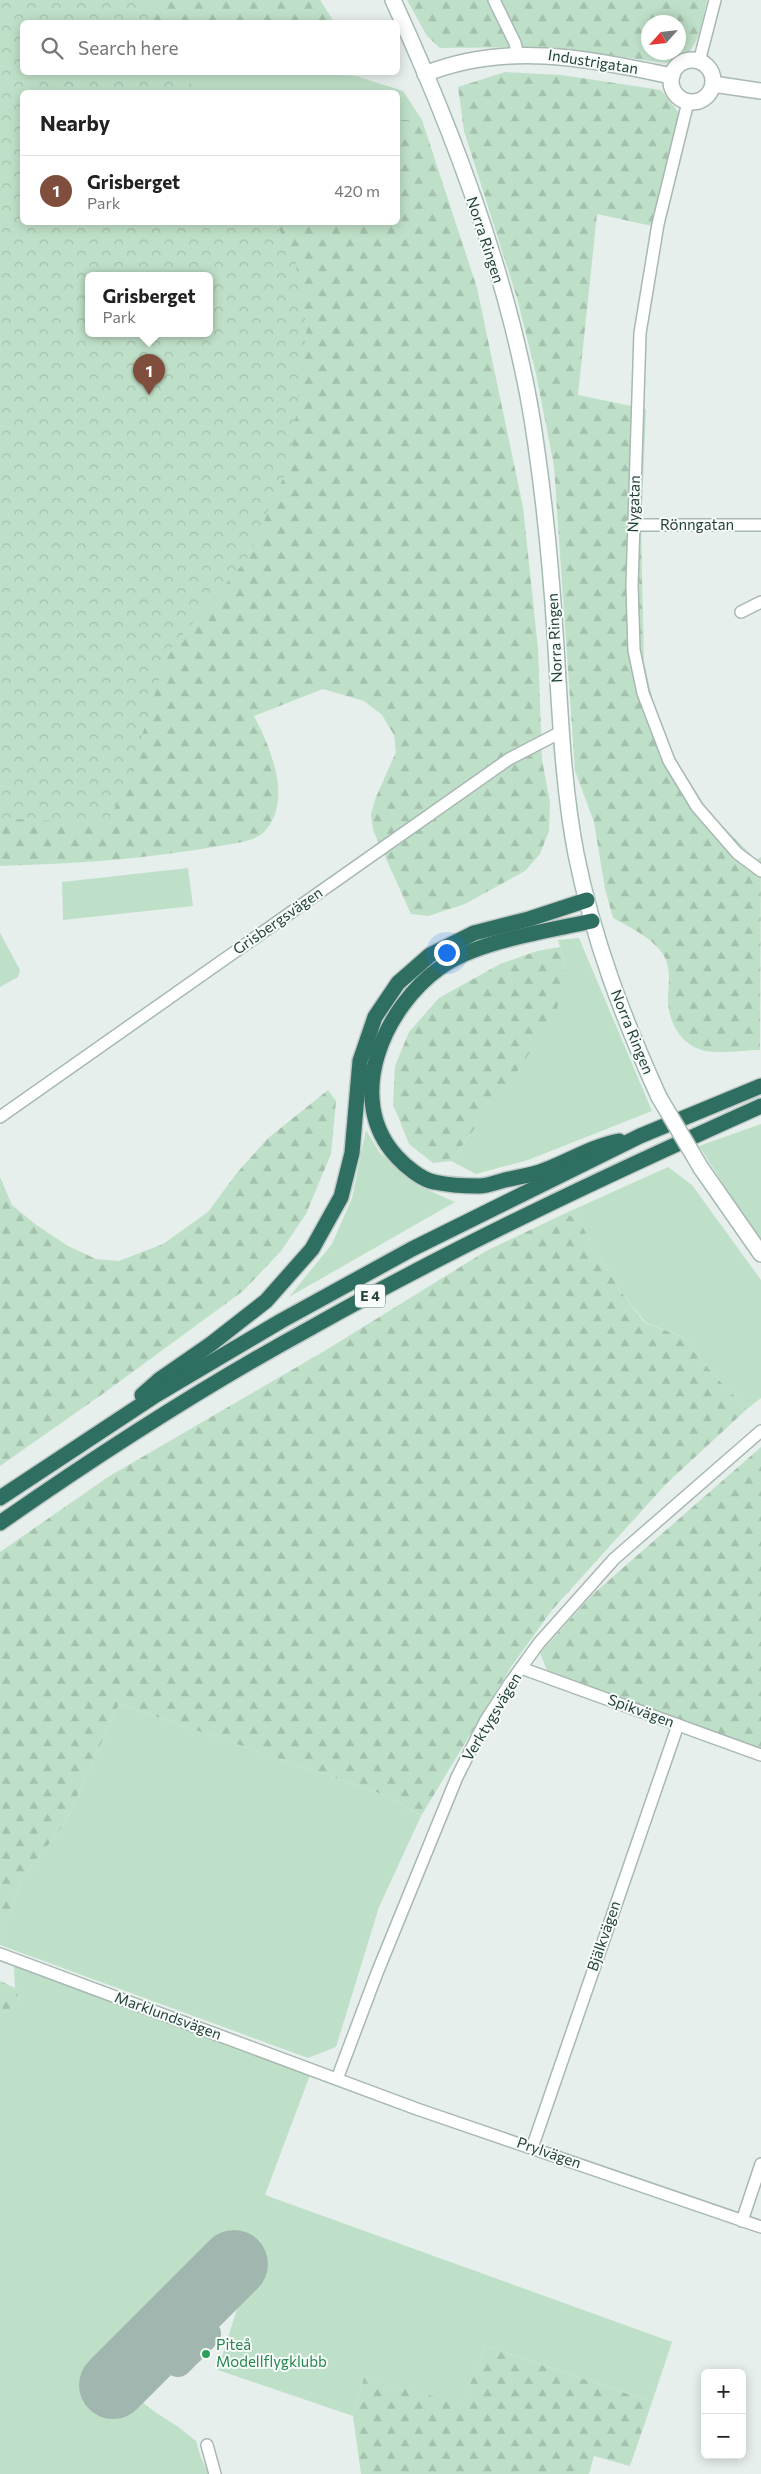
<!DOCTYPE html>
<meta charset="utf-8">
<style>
body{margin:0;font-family:Commissioner,sans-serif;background:#f6f6f6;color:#222}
.controls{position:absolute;right:15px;bottom:15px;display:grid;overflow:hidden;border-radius:8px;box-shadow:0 2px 12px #0003}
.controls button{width:45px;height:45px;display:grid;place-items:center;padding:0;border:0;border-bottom:1px solid #e0e0e0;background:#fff;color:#222;font:25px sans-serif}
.compass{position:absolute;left:641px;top:15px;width:45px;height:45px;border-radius:50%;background:#fff;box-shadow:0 2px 12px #0003;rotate:243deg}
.you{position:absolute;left:446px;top:952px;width:18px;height:18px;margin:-12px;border:4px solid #fff;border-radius:50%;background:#1a73e8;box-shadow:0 0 0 8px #1a73e833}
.badge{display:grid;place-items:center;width:32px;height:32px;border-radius:50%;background:#804e3d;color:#fff;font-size:16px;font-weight:700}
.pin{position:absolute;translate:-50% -41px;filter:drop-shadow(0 1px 2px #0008)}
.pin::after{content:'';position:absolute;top:26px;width:18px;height:15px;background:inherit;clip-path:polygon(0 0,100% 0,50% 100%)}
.popup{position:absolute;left:85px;top:272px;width:128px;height:65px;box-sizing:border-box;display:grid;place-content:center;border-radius:8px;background:#fff;filter:drop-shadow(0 1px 4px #0005);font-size:16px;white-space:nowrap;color:#767676}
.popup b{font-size:19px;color:#222}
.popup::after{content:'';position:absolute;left:50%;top:100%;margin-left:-10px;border:10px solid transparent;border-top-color:#fff}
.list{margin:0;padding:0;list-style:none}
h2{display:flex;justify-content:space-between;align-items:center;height:65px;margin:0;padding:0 20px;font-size:21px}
h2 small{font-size:16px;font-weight:400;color:#767676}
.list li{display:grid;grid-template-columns:32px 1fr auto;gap:15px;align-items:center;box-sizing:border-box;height:70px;padding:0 20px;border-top:1px solid #e0e0e0}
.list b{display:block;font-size:19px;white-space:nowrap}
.list p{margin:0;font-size:16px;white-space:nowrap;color:#767676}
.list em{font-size:16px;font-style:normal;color:#767676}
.icon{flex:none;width:28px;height:28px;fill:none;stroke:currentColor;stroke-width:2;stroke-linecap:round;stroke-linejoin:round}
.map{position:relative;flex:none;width:761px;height:2474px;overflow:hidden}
.search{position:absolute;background:#fff;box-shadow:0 2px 12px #0003;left:20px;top:20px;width:380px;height:55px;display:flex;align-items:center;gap:12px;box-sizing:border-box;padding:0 18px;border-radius:8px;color:#767676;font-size:19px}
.panel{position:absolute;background:#fff;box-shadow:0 2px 12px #0003;left:20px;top:90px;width:380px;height:135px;border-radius:8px}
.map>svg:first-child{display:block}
.grass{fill:#bfe0c8}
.forest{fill:url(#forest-firs);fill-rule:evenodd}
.park{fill:url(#park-crowns);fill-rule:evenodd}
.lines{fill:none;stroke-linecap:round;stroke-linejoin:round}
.taxiway{stroke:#a2b6b0;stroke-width:28}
.runway{stroke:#a2b6b0;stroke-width:68}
.minor-casing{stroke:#a8b8b2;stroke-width:14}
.tertiary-casing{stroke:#a8b8b2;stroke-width:18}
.secondary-casing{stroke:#a4bbb3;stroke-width:18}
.motorway-casing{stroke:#c2cac8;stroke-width:18}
.minor{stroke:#fff;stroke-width:11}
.tertiary{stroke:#fff;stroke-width:15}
.secondary{stroke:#fff;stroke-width:15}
.motorway{stroke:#2f6f62;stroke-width:15}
.secondary-bridge-casing{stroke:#a4bbb3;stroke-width:18;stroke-linecap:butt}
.secondary-bridge{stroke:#fff;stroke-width:15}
.leisure-dot{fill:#2e9e5b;stroke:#f7fbf9;stroke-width:2}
.labels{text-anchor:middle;stroke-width:4;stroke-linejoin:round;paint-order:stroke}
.shield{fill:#f7fbf9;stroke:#637a73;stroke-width:1}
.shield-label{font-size:14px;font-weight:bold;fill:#24423a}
.street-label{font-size:15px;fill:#24423a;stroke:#f7fbf9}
.leisure-label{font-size:15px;fill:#27864d;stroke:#f7fbf9;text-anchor:start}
</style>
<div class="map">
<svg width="761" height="2474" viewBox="0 0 761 2474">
<defs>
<pattern id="forest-firs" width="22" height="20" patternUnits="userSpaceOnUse" patternTransform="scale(1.25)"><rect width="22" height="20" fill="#bfe0c8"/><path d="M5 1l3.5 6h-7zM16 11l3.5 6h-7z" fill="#a4c1ad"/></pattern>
<pattern id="park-crowns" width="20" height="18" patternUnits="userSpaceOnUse" patternTransform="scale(1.25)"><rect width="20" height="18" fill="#bfe0c8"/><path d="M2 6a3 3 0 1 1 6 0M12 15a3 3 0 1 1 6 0" fill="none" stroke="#a4c1ad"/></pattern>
</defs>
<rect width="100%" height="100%" fill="#e6efeb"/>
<g class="grass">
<polygon points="22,72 284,72 356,76 403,91 422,120 398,120 398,92 22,92"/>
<polygon points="188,868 193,906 63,920 62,882"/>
<polygon points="0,933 20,970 18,977 0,987"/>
<polygon points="579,938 652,1111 528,1160 476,1174 451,1161 474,1130 567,971 558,940"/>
<polygon points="761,1124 761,1243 699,1146"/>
<polygon points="366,1130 380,1153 419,1186 455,1202 289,1297 332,1244 352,1198"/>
<polygon points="668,1167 692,1185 761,1280 761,1398 747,1409 713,1374 683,1337 646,1323 619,1289 579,1221 566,1213"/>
<polygon points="119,1704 385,1795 421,1816 379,1907 336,2047 308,2058 0,1945 0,1939 21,1880 65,1823"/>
<polygon points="14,1966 310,2075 265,2195 672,2342 652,2402 486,2346 462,2405 364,2377 353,2416 218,2370 252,2260 220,2251 98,2380 100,2387 113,2394 137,2398 155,2412 177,2426 196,2441 201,2458 209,2474 0,2474 0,2016 20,2001 15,1988"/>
</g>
<g class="forest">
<polygon points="0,0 320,0 334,22 22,22"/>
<path d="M407 0H707C701 24 698 62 666 63L550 47 440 48 427 36ZM648 22H678V52H648Z"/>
<path d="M505 72 562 75 661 90 679 113 652 226 597 214 578 395 646 409 641 530 644 662 654 706 670 747 683 774 710 813 756 860 761 857 760 1050C744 1050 723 1054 706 1051 680 1046 667 1020 668 996 669 982 671 967 663 954 651 937 631 928 613 918L605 889 594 822 575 771 554 466 536 374 517 298 464 131 458 87Z"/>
<path d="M398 120H422L477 288 523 507 538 648 542 760 550 802 549 831 540 854 525 871 465 904 428 916 411 914 373 830 371 814 376 797 396 752 394 735 382 715 364 701 323 689 254 716C271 748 294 803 263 833 253 842 232 844 219 846 147 859 73 864 0 866V124L22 222H398ZM89 276H209V334H89Z"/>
<polygon points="560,947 567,971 556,1013 518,1070 451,1161 433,1163 409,1144 393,1104 395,1066 409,1032 439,998 500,964 537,951"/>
<polygon points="328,1090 336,1101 331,1154 306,1214 281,1251 243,1291 104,1393 0,1466 0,1177 12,1205 35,1224 68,1246 96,1259 119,1261 163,1244 208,1212 236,1174 267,1139"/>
<polygon points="566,1213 579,1221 619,1289 645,1323 683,1337 713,1374 747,1409 666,1484 552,1610 511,1667 421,1816 385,1795 119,1704 65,1823 21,1880 0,1939 0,1552 108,1477 326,1350 486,1251"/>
<polygon points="761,1447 761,1752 549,1675 540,1653 592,1595"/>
<polygon points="0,1981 15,1988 20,2001 0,2016"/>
<polygon points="486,2346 652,2402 630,2466 594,2456 589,2474 361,2474 353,2416 364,2377 462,2404"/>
</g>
<path class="park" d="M0 0H146L150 22H22V72L183 73 197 92H22V222L275 223 294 254 307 328 290 463 247 559 172 647 164 664 126 788 106 824 0 818ZM89 276H209V334H89Z"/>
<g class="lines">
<g class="taxiway">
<polyline points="170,2328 191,2350"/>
<polyline points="178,2363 207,2334"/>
</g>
<polyline class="runway" points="113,2385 234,2264"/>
<g class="minor-casing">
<g id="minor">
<polyline points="494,0 515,43 518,55"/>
<polyline points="699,62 715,0"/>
<polyline points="688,102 658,224 640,333 632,585 634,650 643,693 669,761 697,807 737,853 761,871"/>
<polyline points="634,525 761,525"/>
<polyline points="741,612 761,602"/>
<polyline points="0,1117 509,759 561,732"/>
<polyline points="521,1668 761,1755"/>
<polyline points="0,1954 417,2109 761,2227"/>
<polyline points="337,2079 377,1973 457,1777 486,1720 510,1683 539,1643 614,1559 761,1431"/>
<polyline points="532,2148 678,1725"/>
<polyline points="742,2221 761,2164"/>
<polyline points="207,2445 215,2474"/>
</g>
</g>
<g class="tertiary-casing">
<g id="tertiary">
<circle cx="692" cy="81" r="21"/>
<path d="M425 74C507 41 589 59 672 76"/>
<polyline points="713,84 761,91"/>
</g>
</g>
<g class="secondary-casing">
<g id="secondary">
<path d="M393 0C455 135 516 297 536 445 545 507 551 569 555 632 560 706 562 781 576 854 593 939 623 1018 659 1097"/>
<polyline points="701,1168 761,1254"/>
</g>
</g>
<g class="motorway-casing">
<g id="motorway">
<path d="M592 921C548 931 477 941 441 967 384 1007 343 1099 397 1157 405 1166 422 1180 434 1182 448 1185 465 1186 479 1186 488 1186 497 1182 505 1180 518 1177 533 1175 545 1170 571 1160 593 1146 619 1141"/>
<polyline points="142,1395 159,1380 211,1344 266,1301 312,1249 341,1197 352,1153 360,1061 375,1017 398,983 430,955 474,933 529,919 587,900"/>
<polyline points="0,1498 156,1395 281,1321 412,1249 640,1136 761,1086"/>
<path d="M0 1523C99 1454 201 1388 307 1330 454 1247 607 1175 761 1106"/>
</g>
</g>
<use href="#minor" class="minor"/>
<use href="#tertiary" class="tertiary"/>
<use href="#secondary" class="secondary"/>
<use href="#motorway" class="motorway"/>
<g class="secondary-bridge-casing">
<polyline id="secondary-bridge" points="659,1097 701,1168"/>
</g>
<use href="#secondary-bridge" class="secondary-bridge"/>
</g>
<circle class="leisure-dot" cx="206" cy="2354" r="5"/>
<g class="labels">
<rect class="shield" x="355" y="1284.5" width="30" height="23" rx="4"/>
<g class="shield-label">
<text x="370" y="1301">E 4</text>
</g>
<g class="street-label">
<text transform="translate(593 62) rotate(9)" y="5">Industrigatan</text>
<text transform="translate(485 240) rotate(72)" y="5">Norra Ringen</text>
<text transform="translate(634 504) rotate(-88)" y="5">Nygatan</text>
<text x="697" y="530">Rönngatan</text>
<text transform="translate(555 638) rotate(-93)" y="5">Norra Ringen</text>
<text transform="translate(278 921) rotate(-35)" y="5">Grisbergsvägen</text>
<text transform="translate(632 1032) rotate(68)" y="5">Norra Ringen</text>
<text transform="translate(641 1711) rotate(20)" y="5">Spikvägen</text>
<text transform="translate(492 1717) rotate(-59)" y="5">Verktygsvägen</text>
<text transform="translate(604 1936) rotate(-71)" y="5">Bjälkvägen</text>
<text transform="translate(168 2016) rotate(20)" y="5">Marklundsvägen</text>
<text transform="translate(549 2153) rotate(19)" y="5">Prylvägen</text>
</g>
<g class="leisure-label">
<text x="216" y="2350">Piteå<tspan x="216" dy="17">Modellflygklubb</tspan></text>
</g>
</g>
</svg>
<div class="controls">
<button>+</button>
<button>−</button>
</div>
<svg class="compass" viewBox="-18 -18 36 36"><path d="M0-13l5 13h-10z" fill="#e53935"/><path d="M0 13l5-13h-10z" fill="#767676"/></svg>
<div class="you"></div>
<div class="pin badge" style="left:149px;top:395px">1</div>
<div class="popup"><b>Grisberget</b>Park</div>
<div class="search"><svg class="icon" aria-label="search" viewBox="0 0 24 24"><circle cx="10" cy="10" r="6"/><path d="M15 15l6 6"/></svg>Search here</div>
<section class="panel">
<h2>Nearby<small></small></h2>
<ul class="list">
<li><span class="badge">1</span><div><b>Grisberget</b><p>Park</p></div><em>420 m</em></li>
</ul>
</section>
</div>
